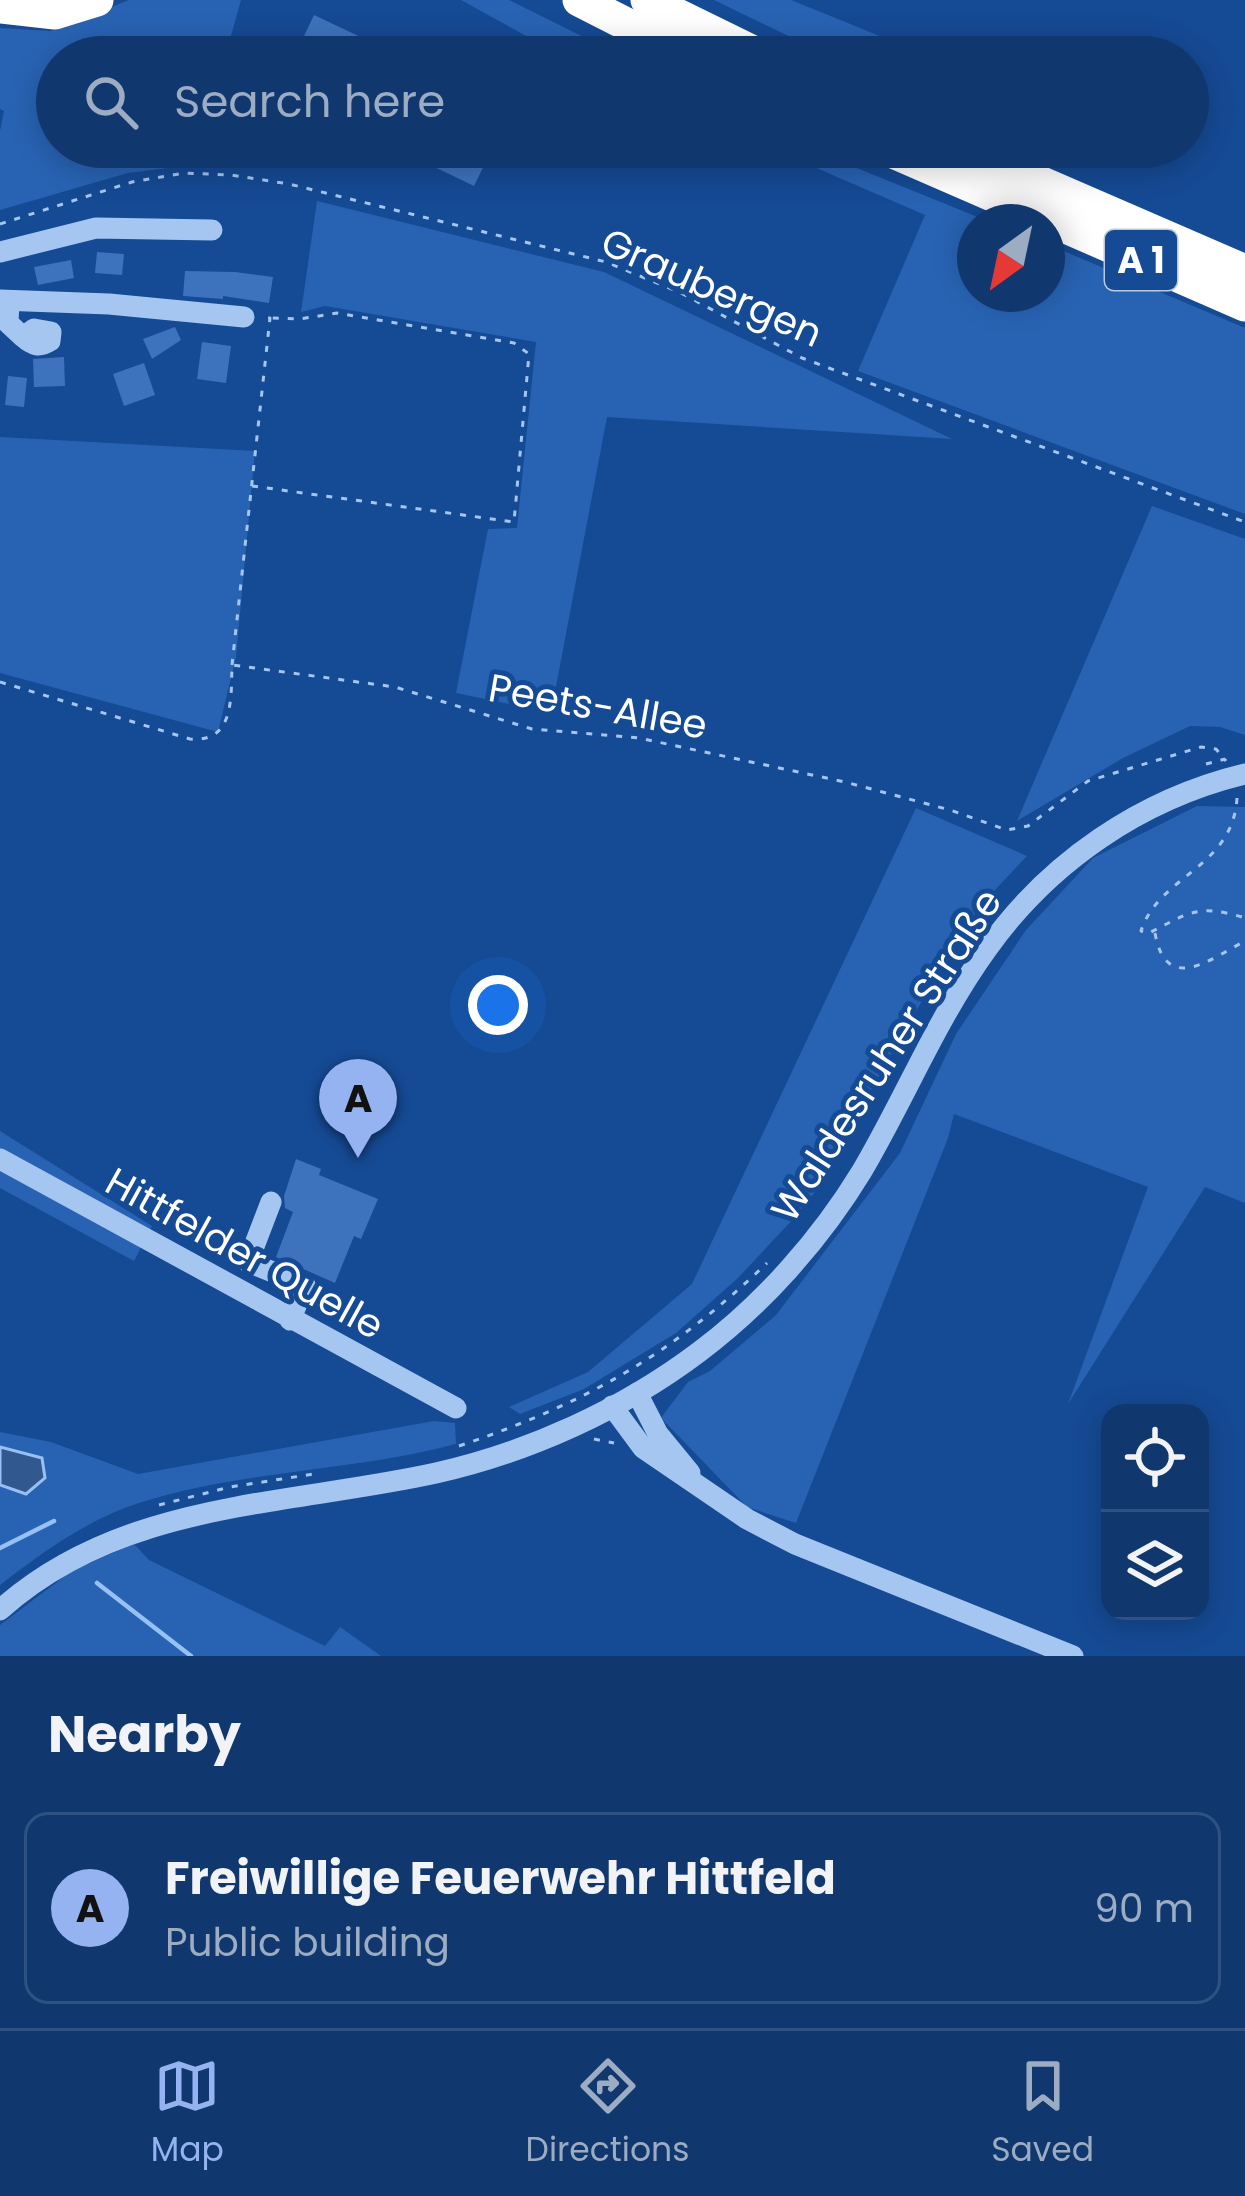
<!DOCTYPE html>
<meta charset="utf-8">
<style>
body{margin:0;font-family:Poppins,sans-serif;background:#1e4377;color:#f1f3f6}
.controls{position:absolute;right:36px;bottom:36px;display:grid;overflow:hidden;border-radius:24px;box-shadow:0 6px 30px #0003}
.controls button{width:108px;height:108px;display:grid;place-items:center;padding:0;border:0;border-bottom:3px solid #305282;background:#10386f;color:#f1f3f6;font:60px sans-serif}
.compass{position:absolute;left:957px;top:204px;width:108px;height:108px;border-radius:50%;background:#10386f;box-shadow:0 6px 30px #0003;rotate:213deg}
.you{position:absolute;left:498px;top:1005px;width:42px;height:42px;margin:-30px;border:9px solid #fff;border-radius:50%;background:#1a73e8;box-shadow:0 0 0 18px #1a73e833}
.badge{display:grid;place-items:center;width:78px;height:78px;border-radius:50%;background:#95b2f1;color:#111;font-size:39px;font-weight:700}
.pin{position:absolute;translate:-50% -99px;filter:drop-shadow(0 3px 6px #0008)}
.pin::after{content:'';position:absolute;top:63px;width:42px;height:36px;background:inherit;clip-path:polygon(0 0,100% 0,50% 100%)}
.list{margin:0;padding:0;list-style:none}
h2{display:flex;justify-content:space-between;align-items:center;height:156px;margin:0;padding:0 48px;font-size:51px}
h2 small{font-size:39px;font-weight:400;color:#9cacc3}
.list li{display:grid;grid-template-columns:78px 1fr auto;gap:36px;align-items:center;box-sizing:border-box;height:192px;margin:0 24px 24px;padding:0 24px;border:3px solid #305282;border-radius:24px}
.list b{display:block;font-size:45px;white-space:nowrap}
.list p{margin:0;font-size:39px;white-space:nowrap;color:#9cacc3}
.list em{font-size:39px;font-style:normal;color:#9cacc3}
.icon{flex:none;width:66px;height:66px;fill:none;stroke:currentColor;stroke-width:2;stroke-linecap:round;stroke-linejoin:round}
.map{position:relative;flex:none;width:1245px;height:1656px;overflow:hidden}
.search{position:absolute;background:#10386f;box-shadow:0 6px 30px #0003;left:36px;right:36px;top:36px;height:132px;display:flex;align-items:center;gap:30px;box-sizing:border-box;padding:0 42px;border-radius:66px;color:#9cacc3;font-size:45px}
.sheet{height:372px;background:#10386f}
nav{display:flex;justify-content:space-around;align-items:center;box-sizing:border-box;height:168px;border-top:3px solid #305282;background:#10386f;font-size:33px;color:#9cacc3}
nav a{display:grid;justify-items:center;gap:6px}
nav .on{color:#95b2f1}
.map>svg:first-child{display:block}
.green{fill:#2863b3}
.water{fill:#31588f;stroke:#97c0f4;stroke-width:3}
.lines{fill:none;stroke-linecap:round;stroke-linejoin:round}
.stream{stroke:#97c0f4;stroke-width:4.5}
.building{fill:#3d73bc}
.path{stroke:#a4c6f1;stroke-width:3;stroke-dasharray:6 9;stroke-linecap:butt}
.minor{stroke:#a4c6f1;stroke-width:21}
.highway{stroke:#fff;stroke-width:33}
.labels{text-anchor:middle;stroke-width:10;stroke-linejoin:round;paint-order:stroke}
.shield{fill:#154a94;stroke:#b9c9df;stroke-width:3}
.shield-label{font-size:36px;font-weight:bold;fill:#fff}
.street-label{font-size:39px;fill:#fff;stroke:#154a94}
</style>
<div class="map">
<svg width="1245" height="1656" viewBox="0 0 1245 1656">
<rect width="100%" height="100%" fill="#154a94"/>
<g class="green">
<polygon points="129,0 241,0 225,57 57,57 57,147 204,147 200,164 128,173 0,210 0,131 4,111 0,109 0,28 51,31"/>
<polygon points="461,0 509,0 624,57 564,57"/>
<polygon points="714,0 791,0 897,43 891,57 832,57"/>
<polygon points="768,147 805,147 990,222 975,222 975,294 1047,294 1047,244 1245,328 1245,514 858,371 925,215"/>
<polygon points="317,201 604,272 952,439 607,417 551,713 456,693 488,529 517,528 536,342 325,306 301,312"/>
<polygon points="0,437 255,451 236,657 218,732 0,673"/>
<polygon points="1152,506 1245,539 1245,735 1220,727 1190,726 1123,758 1017,821"/>
<polygon points="1197,806 1245,807 1245,1203 1205,1187 1068,1404 1148,1187 954,1114 948,1138 796,1523 747,1507 661,1418 688,1382 710,1371 776,1315 900,1153 956,1034 1026,930 1093,858"/>
<polygon points="916,808 1027,856 980,906 902,1034 819,1187 796,1216 738,1278 676,1333 584,1389 520,1414 509,1407 588,1372 692,1284"/>
<polygon points="0,1131 152,1226 134,1261 0,1188"/>
<path d="M434 1421 455 1423 456 1444C351 1472 239 1470 136 1504 87 1520 40 1554 0 1585V1432L51 1442 138 1474Z"/>
<polygon points="134,1544 149,1560 325,1646 340,1627 381,1656 0,1656 0,1625 73,1570"/>
</g>
<polygon class="water" points="0,1447 42,1458 45,1478 26,1494 0,1485"/>
<g class="lines">
<g class="stream">
<polyline points="0,1548 54,1521"/>
<polyline points="97,1583 191,1656"/>
</g>
</g>
<g class="building">
<polygon points="314,15 403,57 294,57"/>
<polygon points="393,147 493,147 474,186"/>
<polygon points="97,252 124,254 122,275 95,273"/>
<polygon points="71,260 74,278 38,285 34,267"/>
<polygon points="185,271 235,272 273,277 269,303 223,296 223,299 183,296"/>
<polygon points="175,327 181,340 152,359 143,339"/>
<polygon points="202,342 231,346 226,383 197,379"/>
<polygon points="64,357 65,386 34,387 33,359"/>
<polygon points="144,363 155,395 124,406 113,374"/>
<polygon points="8,376 27,378 24,407 5,405"/>
<polygon points="296,1159 321,1169 319,1175 378,1199 361,1239 354,1236 335,1283 276,1257 293,1212 285,1208 284,1196"/>
</g>
<g class="lines">
<g class="path">
<polyline points="0,224 132,182 184,173 231,175 289,184 606,262 681,293 802,358 1245,522"/>
<polyline points="252,486 514,522 529,354 514,343 337,313 300,319 270,318"/>
<polyline points="232,665 270,318 263,318"/>
<path d="M0 682 190 739C234 743 231 699 232 665L395 687 532 729 639 738 845 782 950 810 1007 830 1028 826 1088 781 1201 747 1216 749 1226 761"/>
<polyline points="1206,764 1225,759"/>
<path d="M1237 798C1233 868 1159 875 1141 931L1147 934C1189 913 1197 903 1245 918"/>
<path d="M1155 933C1166 996 1212 958 1245 941"/>
<polyline points="594,1439 614,1443"/>
<path d="M459 1446C586 1403 670 1356 767 1263"/>
<polyline points="159,1505 230,1487 314,1474"/>
</g>
<g class="minor">
<polyline points="0,252 96,228 212,230"/>
<polyline points="0,300 109,304 244,317"/>
<path d="M9 301 8 323 23 337 34 329 51 332 50 341C39 348 32 345 23 337"/>
<polyline points="0,1159 456,1408"/>
<polyline points="271,1202 248,1262 305,1285 290,1320"/>
<polyline points="637,1393 658,1434 690,1473"/>
<polyline points="612,1406 643,1448 747,1519 795,1544 1073,1656"/>
<path d="M0 1610C121 1501 286 1506 436 1473 529 1452 622 1410 699 1352 763 1304 820 1240 862 1171 905 1098 937 1018 987 949 1049 862 1141 799 1245 774"/>
</g>
<g class="highway">
<polyline points="579,0 691,57"/>
<polyline points="647,0 763,57"/>
<polyline points="0,7 55,13 97,0"/>
<polyline points="882,147 1245,305"/>
<polyline points="959,147 1245,271"/>
</g>
</g>
<g class="labels">
<rect class="shield" x="1105" y="230" width="72" height="60" rx="9"/>
<g class="shield-label">
<text x="1141" y="273">A 1</text>
</g>
<g class="street-label">
<text transform="translate(712 287) rotate(24)" y="14">Graubergen</text>
<text transform="translate(598 706) rotate(10)" y="14">Peets-Allee</text>
<text transform="translate(886 1055) rotate(-57)" y="14">Waldesruher Straße</text>
<text transform="translate(245 1253) rotate(29)" y="14">Hittfelder Quelle</text>
</g>
</g>
</svg>
<div class="controls">
<button><svg class="icon" aria-label="locate" viewBox="0 0 24 24"><circle cx="12" cy="12" r="6"/><path d="M12 2v4M12 18v4M2 12h4M18 12h4"/></svg></button>
<button><svg class="icon" aria-label="layers" viewBox="0 0 24 24"><path d="M12 4l9 5-9 5-9-5zM3 14l9 5 9-5"/></svg></button>
</div>
<svg class="compass" viewBox="-18 -18 36 36"><path d="M0-13l5 13h-10z" fill="#e53935"/><path d="M0 13l5-13h-10z" fill="#9cacc3"/></svg>
<div class="you"></div>
<div class="pin badge" style="left:358px;top:1158px">A</div>
<div class="search"><svg class="icon" aria-label="search" viewBox="0 0 24 24"><circle cx="10" cy="10" r="6"/><path d="M15 15l6 6"/></svg>Search here</div>
</div>
<section class="sheet">
<h2>Nearby<small></small></h2>
<ul class="list">
<li><span class="badge">A</span><div><b>Freiwillige Feuerwehr Hittfeld</b><p>Public building</p></div><em>90 m</em></li>
</ul>
</section>
<nav>
<a class="on"><svg class="icon" aria-label="map" viewBox="0 0 24 24"><path d="M3 6l6-2 6 2 6-2v14l-6 2-6-2-6 2zM9 4v14M15 6v14"/></svg>Map</a>
<a><svg class="icon" aria-label="directions" viewBox="0 0 24 24"><path d="M12 3l9 9-9 9-9-9zM9 14v-3h6M13 9l2 2-2 2"/></svg>Directions</a>
<a><svg class="icon" aria-label="saved" viewBox="0 0 24 24"><path d="M7 4h10v16l-5-4-5 4z"/></svg>Saved</a>
</nav>
